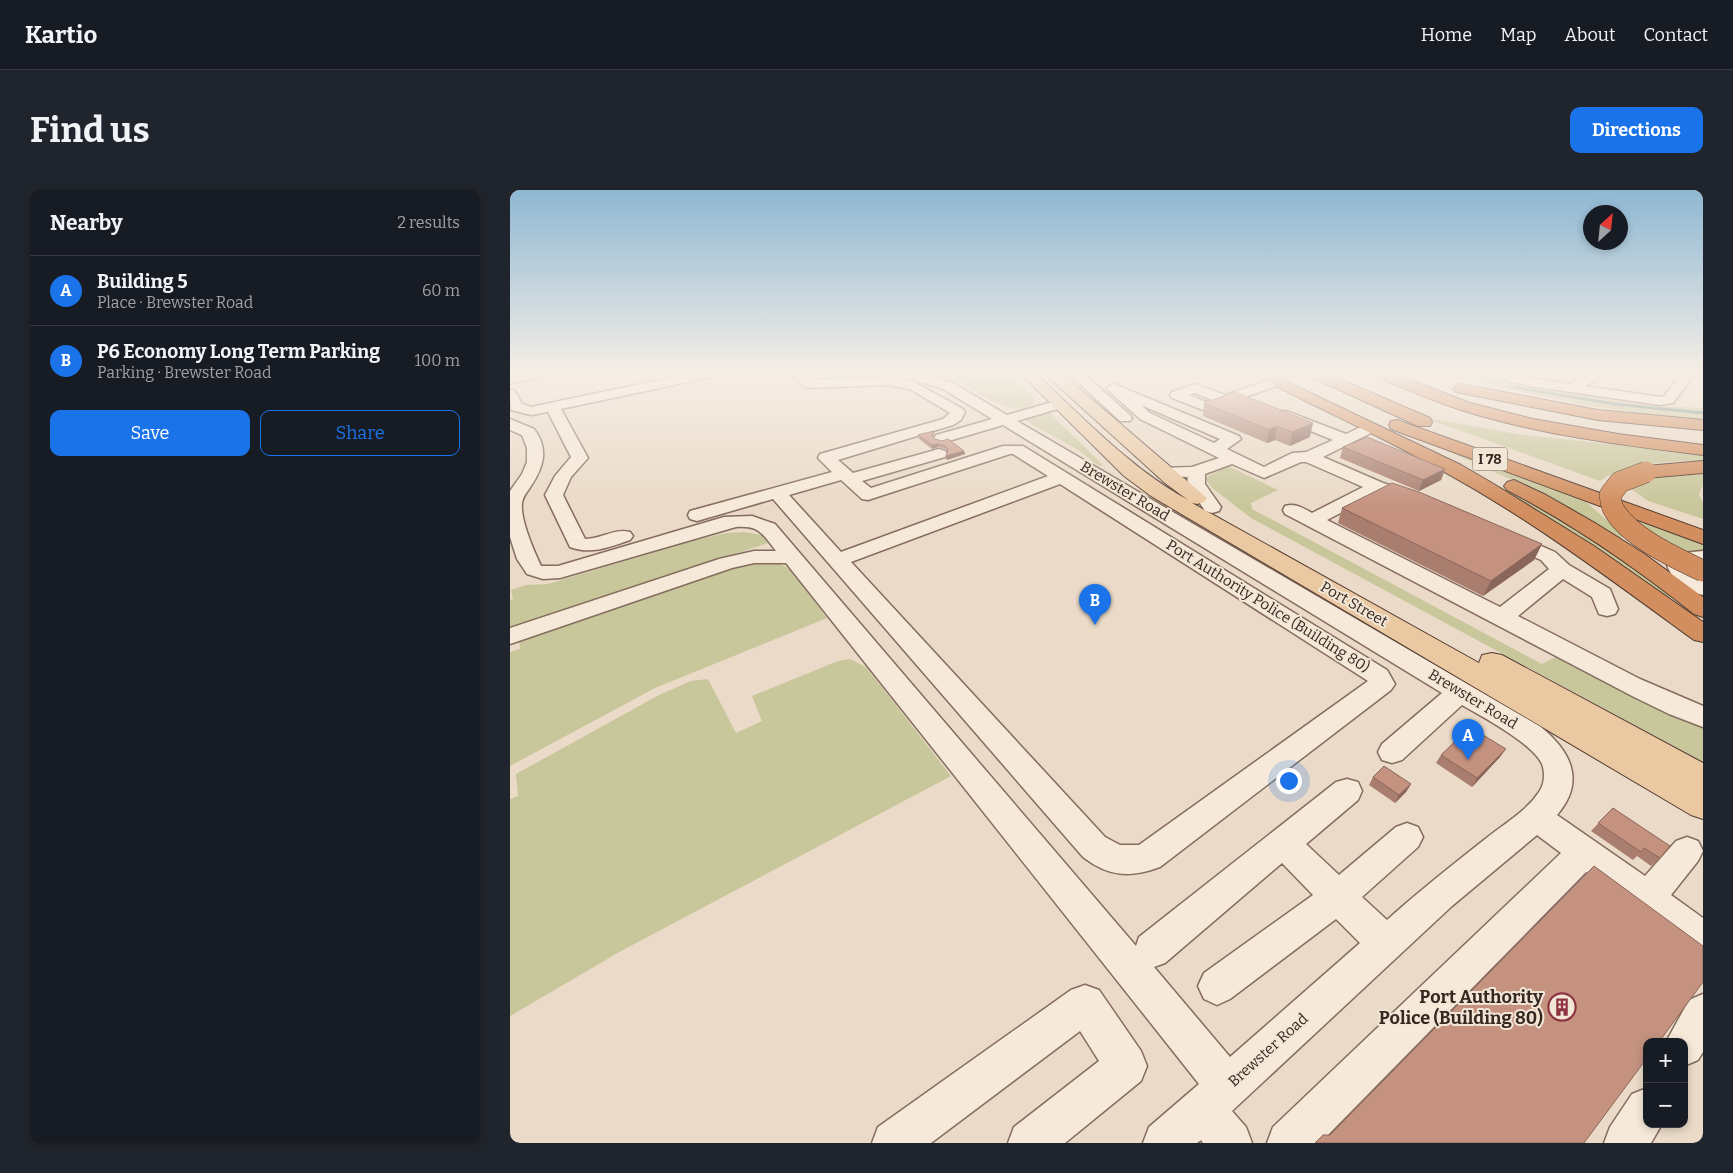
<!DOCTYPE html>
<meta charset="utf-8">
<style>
body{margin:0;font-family:Bitter,serif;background:#20242c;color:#f1f3f6}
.controls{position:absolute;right:15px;bottom:15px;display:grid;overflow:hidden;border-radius:10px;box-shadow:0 2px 8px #0003}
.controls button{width:45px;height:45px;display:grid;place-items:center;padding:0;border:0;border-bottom:1px solid #363941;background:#171b24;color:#f1f3f6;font:25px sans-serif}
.compass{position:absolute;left:1073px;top:15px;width:45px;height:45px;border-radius:50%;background:#171b24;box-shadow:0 2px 8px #0003;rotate:27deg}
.you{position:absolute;left:778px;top:590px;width:18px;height:18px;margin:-12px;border:4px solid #fff;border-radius:50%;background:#1a73e8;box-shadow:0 0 0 8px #1a73e833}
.badge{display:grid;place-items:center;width:32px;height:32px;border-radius:50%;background:#1a73e8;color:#fff;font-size:16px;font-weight:700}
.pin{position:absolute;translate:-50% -41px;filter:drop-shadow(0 1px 2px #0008)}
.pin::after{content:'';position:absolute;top:26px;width:18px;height:15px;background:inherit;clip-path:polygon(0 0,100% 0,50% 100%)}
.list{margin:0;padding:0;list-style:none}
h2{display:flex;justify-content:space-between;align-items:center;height:65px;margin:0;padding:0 20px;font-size:21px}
h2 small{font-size:16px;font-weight:400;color:#9ea1a6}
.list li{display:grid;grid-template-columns:32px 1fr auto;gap:15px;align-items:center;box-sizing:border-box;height:70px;padding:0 20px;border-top:1px solid #363941}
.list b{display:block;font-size:19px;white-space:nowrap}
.list p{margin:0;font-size:16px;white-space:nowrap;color:#9ea1a6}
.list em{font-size:16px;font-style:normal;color:#9ea1a6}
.actions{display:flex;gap:10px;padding:15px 20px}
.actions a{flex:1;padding:11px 0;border:1px solid #1a73e8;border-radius:10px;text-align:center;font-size:18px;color:#1a73e8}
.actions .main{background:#1a73e8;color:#fff}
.map{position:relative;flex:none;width:1193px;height:953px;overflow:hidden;border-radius:10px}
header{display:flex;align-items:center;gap:30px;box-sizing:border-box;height:70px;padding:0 25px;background:#171b24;border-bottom:1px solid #363941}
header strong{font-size:24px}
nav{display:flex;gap:28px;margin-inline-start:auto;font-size:18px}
.intro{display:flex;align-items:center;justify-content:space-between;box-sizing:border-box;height:120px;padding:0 30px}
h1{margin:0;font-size:35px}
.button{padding:12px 22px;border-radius:10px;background:#1a73e8;color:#fff;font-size:18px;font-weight:700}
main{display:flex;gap:30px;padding:0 30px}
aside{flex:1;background:#171b24;border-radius:10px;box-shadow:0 2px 8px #0003}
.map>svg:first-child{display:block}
.green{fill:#c8c69b}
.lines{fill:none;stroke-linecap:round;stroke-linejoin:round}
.stream{stroke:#6f8c80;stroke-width:3}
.minor-casing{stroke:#846c5e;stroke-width:3}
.major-casing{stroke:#533c31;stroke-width:2}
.highway-casing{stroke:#533c31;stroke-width:2}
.minor{fill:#f6e9d9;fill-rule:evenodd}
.major{fill:#eac8a2;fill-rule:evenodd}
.highway{fill:#d28e5f;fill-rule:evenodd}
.highway-bridge-casing{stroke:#533c31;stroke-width:22;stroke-linecap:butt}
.highway-bridge{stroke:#d28e5f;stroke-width:21}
.wall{fill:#a97e6e}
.shaded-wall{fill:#8a665a}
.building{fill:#c59280;stroke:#8a665a}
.labels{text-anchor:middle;stroke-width:4;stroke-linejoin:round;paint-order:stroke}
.shield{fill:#f2e6d6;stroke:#6e6057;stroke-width:1}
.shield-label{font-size:14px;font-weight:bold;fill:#362720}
.street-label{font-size:15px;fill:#362720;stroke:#f2e6d6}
.near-poi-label{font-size:18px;font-weight:bold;fill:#362720;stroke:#f2e6d6;text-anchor:end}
</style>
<header>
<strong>Kartio</strong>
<nav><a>Home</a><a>Map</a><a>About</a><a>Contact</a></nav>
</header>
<div class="intro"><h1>Find us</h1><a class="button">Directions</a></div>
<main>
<aside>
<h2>Nearby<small>2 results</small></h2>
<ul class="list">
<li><span class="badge">A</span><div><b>Building 5</b><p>Place · Brewster Road</p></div><em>60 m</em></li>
<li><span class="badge">B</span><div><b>P6 Economy Long Term Parking</b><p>Parking · Brewster Road</p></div><em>100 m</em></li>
</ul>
<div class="actions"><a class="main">Save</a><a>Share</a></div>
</aside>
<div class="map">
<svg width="1193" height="953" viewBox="0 0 1193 953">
<rect width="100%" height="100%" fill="#eadac7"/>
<g class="green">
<path d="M307 183H354L392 188H362L363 186H354L353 188C338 189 320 192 307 183Z"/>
<path d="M450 183H500L522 205 524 212C511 232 463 200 449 192L446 186Z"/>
<path d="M938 183H968L1014 197 1140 216 1193 218V229C1106 224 1021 206 938 183Z"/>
<polygon points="536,222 539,222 593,275 589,276 568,260 513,229"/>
<path d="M922 229 1013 245 1193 264V271C1162 271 1115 273 1090 291L921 230Z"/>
<polygon points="927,256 1075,311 1117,348 1108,348 1011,294"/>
<polygon points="718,276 768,300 741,313 742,319 1032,474 1047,466 1160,526 1193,537 1193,572 741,328 701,297 695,288"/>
<polygon points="1193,282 1193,295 1189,304 1193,313 1193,329 1138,311 1120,298 1137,288"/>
<polygon points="976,293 996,298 1025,314 1085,350 1158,404 1168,421"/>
<polygon points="1124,329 1193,354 1193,363 1181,361 1168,364 1129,338"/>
<polygon points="234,342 251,345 258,353 0,439 0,410 3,409 1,400 16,395 38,394 185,350 217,343"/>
<polygon points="256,372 269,373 279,379 317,428 145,498 0,576 0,462 10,459 9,450 218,378"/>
<polygon points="340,469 356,477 441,586 111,761 0,826 0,609 8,606 6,584 149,505 181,491 198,489 226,543 252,531 242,506 328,471"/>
</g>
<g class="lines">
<polyline class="stream" points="1004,197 1105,214 1193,223"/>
<g class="minor-casing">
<g id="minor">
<polygon points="11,183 39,183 37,186 0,193 0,185"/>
<path d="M183 183H209L202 187 51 219 78 268 61 287 53 305 75 349C91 349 105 338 120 342L123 346 120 350C100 357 81 365 60 357L35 305 45 286 61 267 38 222 21 225 1 220 0 200 5 201 12 214 21 217Z"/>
<path d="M280 183H295L303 190 378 187 404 192 453 219 455 222 451 230 443 235 328 270 343 283 429 259 435 261 437 264 435 267 352 291 361 298 493 256H513L877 480 885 494 881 500 650 677C620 688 599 687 573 667L263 309 187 331 180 329 178 325 180 321 322 282 308 268 310 264 433 229 440 223 400 199 378 195 300 198 295 197ZM500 264H503L538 286 331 362 279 305 331 290 352 309 358 310ZM550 294 858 491 629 655H610L595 647 341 372Z"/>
<path d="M377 183H407L443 193 497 225 549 210 554 211 556 214 554 217 507 231 1031 537C1061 562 1076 591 1047 625L1135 686 1166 651 1177 647 1188 651 1193 661 1188 671 1161 705 1193 728V767L1180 761 1076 682 810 953H757L763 937 1051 663 1027 645 942 716 722 921 736 937 742 953H693L691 950 687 953H633L639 937 689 894 276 373H244L222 378 0 454V438L209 369 244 361H266C253 344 249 335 226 337L50 388 33 389 17 384 7 369 0 347V301L12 284 17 272V258L12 245 0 240V229L24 239C39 259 34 276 21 296 18 301 13 306 12 313 10 329 24 361 31 376H48L214 327 242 326 265 334 626 756 629 747 826 592 837 589 848 592 852 601 848 610 796 654 829 685 886 637 897 633 908 637 913 647 908 657 852 707 877 730C908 702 941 676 974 650 992 635 1016 622 1029 602 1034 595 1035 586 1033 577 1028 556 971 526 952 515L892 570 882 573 872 570 868 562 872 554 932 503 493 235 432 253 426 251 424 248 426 245 482 229 433 199 415 193 379 186ZM772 673 803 705 694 783 688 796 694 809 707 815 720 809 826 729 850 753 720 867 644 777 655 773Z"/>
<polygon points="558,183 573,183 620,225 622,228 620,231 610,231"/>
<polygon points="991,183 1005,183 1019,188 1059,194 1080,183 1097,183 1075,196 1150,207 1154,206 1167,190 1156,186 1154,183 1174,183 1182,188 1163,213 1150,215 1019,196 997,191"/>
<path d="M767 187 772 188 774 191 772 194 696 221 662 208 660 205 662 202 685 194 715 205ZM685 203 702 210 696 212 679 205Z"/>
<path d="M604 194 729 246 731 249 717 259 754 277 782 263 796 262 823 250 766 227 764 224 766 221H776L836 244 855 235H865L868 238 865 241 813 267 873 293 909 304 912 308 909 312 903 313 869 303 817 330 990 417 1039 379 1031 370 990 352 987 348 990 344 997 342 1004 344 1045 362 1059 375 1100 399 1108 419 1105 424 1097 426 1089 424 1082 407 1053 389 1008 426 1130 489 1193 516V537L1159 524 1124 507 775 324 773 320 775 316C786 313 793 318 802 323L853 297 796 272H791L754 288 722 274 695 284V294L711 317 709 321 702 323 695 321 677 294 678 287 648 286 645 282 648 278 682 277 709 268 630 229 599 201 597 198ZM631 215 710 249 704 253 640 223Z"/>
<path d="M1193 361V373L1178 377 1193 389V405C1177 401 1162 391 1157 375 1165 363 1180 362 1193 361Z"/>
<polygon points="575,795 589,800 631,861 637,876 631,891 555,953 498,953 504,937 589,871 570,841 421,953 362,953 368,937 561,800"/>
<polygon points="1193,804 1193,862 1188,870 1174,876 1174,852 1156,852 1179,810"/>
<polygon points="1137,898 1137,934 1152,934 1141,953 1094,953 1100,937 1122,904"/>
</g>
</g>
<g class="major-casing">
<path id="major" d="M510 183H525C574 228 620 278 678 310L655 293 538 187 536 183H551L697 308 694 312 687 314 682 313 969 473 972 465 982 463 992 465 1193 573V629L1181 625 641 306 614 286Z"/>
</g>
<g class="highway-casing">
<g id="highway">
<polygon points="797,183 816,183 920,228 922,232 920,236 908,236 799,186"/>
<path d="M864 183H882L960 213 1023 229 1108 244 1193 255V265C1111 255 1030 245 951 220 922 211 894 198 866 187Z"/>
<path d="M767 187 951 275 982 293 1084 356 1193 432V452L1184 450C1104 392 1025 332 938 284 881 251 820 224 762 194L760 191 762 188Z"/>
<polygon points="951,194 1088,220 1193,230 1193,240 1088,230 946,202 943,199 946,196"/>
<polygon points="887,230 1193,340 1193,354 881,239 879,235 881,231"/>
<polygon points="1193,271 1193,283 1136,288 1129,286 1127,282 1129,278 1136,276"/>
<path d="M1004 290 1036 305 1085 333 1133 363 1193 407V427L1184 424C1125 377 1064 335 997 300L994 296 997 292Z"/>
</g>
</g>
<use href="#minor" class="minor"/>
<use href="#major" class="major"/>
<use href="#highway" class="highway"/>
<g class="highway-bridge-casing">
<path id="highway-bridge" d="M1136 282 1110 292 1100 305C1101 309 1101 316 1104 320 1119 347 1166 368 1193 381"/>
</g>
<use href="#highway-bridge" class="highway-bridge"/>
</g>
<g class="wall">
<polygon points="694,213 800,247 780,256 765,250 757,253 693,226"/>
<polygon points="424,241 424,244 423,247 425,249 454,261 455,264 437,270 436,266 437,262 436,259 428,257 422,259 409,249 408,245"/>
<polygon points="833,257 935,279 931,290 909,301 830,268"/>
<polygon points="832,318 1032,354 1024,370 973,406 828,333"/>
<polygon points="931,565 990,567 962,597 926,573"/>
<polygon points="863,587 901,594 896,602 885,613 859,595"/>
<polygon points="1103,618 1150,668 1141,676 1127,666 1123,670 1081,641"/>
</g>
<g class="shaded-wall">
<polygon points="803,233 800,247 780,256 782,242"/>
<polygon points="767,236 765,250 757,253 759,240"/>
<polygon points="428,254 428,257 422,259 422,255"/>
<polygon points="454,261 455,264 437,270 436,266"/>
<polygon points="935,279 931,290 909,301 913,290"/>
<polygon points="1032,354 1024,370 973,406 981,391"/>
<polygon points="996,559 990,567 962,597 967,588"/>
<polygon points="901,594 896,602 885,613 889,605"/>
</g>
<g class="building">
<polygon points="725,202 803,233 782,242 767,236 759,240 694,213"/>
<polygon points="424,241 422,246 425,249 432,251 438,249 454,261 436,266 438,259 435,256 428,254 422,255 408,245"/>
<polygon points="857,247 935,279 913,290 833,257"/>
<polygon points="882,293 909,302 1032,354 981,391 832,318"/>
<polygon points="960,537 996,559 967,588 931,565"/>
<polygon points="874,576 901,594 889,605 863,587"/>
<polygon points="1103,618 1160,656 1150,668 1134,658 1131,662 1088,633"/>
<polygon points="1084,676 1193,756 1193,792 1149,852 1137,852 1137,868 1074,953 805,953 813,945 820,945"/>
</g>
<linearGradient id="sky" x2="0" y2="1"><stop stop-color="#8eb8d3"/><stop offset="0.58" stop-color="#f6eee6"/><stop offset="1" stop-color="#f6eee6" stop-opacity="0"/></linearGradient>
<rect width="1193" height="316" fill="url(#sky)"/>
<defs>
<g id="building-ring" transform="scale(1.4375)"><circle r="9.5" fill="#f2e6d6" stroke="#8e3342" stroke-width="1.5"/><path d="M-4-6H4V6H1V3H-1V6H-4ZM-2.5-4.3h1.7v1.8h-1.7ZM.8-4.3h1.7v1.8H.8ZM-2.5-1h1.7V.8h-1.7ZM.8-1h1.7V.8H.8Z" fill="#8e3342"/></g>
</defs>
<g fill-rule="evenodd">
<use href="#building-ring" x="1052" y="817"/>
</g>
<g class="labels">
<rect class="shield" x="962.5" y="257.5" width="35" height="23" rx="4"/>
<g class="shield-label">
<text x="980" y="274">I 78</text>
</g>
<g class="street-label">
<text transform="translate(615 301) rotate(31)" y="5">Brewster Road</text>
<text transform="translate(844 414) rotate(30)" y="5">Port Street</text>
<text transform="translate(758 416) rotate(32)" y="5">Port Authority Police (Building 80)</text>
<text transform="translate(963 509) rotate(31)" y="5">Brewster Road</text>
<text transform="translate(758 860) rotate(-42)" y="5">Brewster Road</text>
</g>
<g class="near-poi-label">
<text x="1033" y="813">Port Authority<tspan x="1033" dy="21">Police (Building 80)</tspan></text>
</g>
</g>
</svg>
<div class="controls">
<button>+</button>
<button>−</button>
</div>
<svg class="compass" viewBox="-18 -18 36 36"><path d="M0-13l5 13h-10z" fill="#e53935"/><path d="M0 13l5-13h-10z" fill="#9ea1a6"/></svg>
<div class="you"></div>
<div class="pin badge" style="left:958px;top:570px">A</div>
<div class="pin badge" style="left:585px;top:435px">B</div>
</div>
</main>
